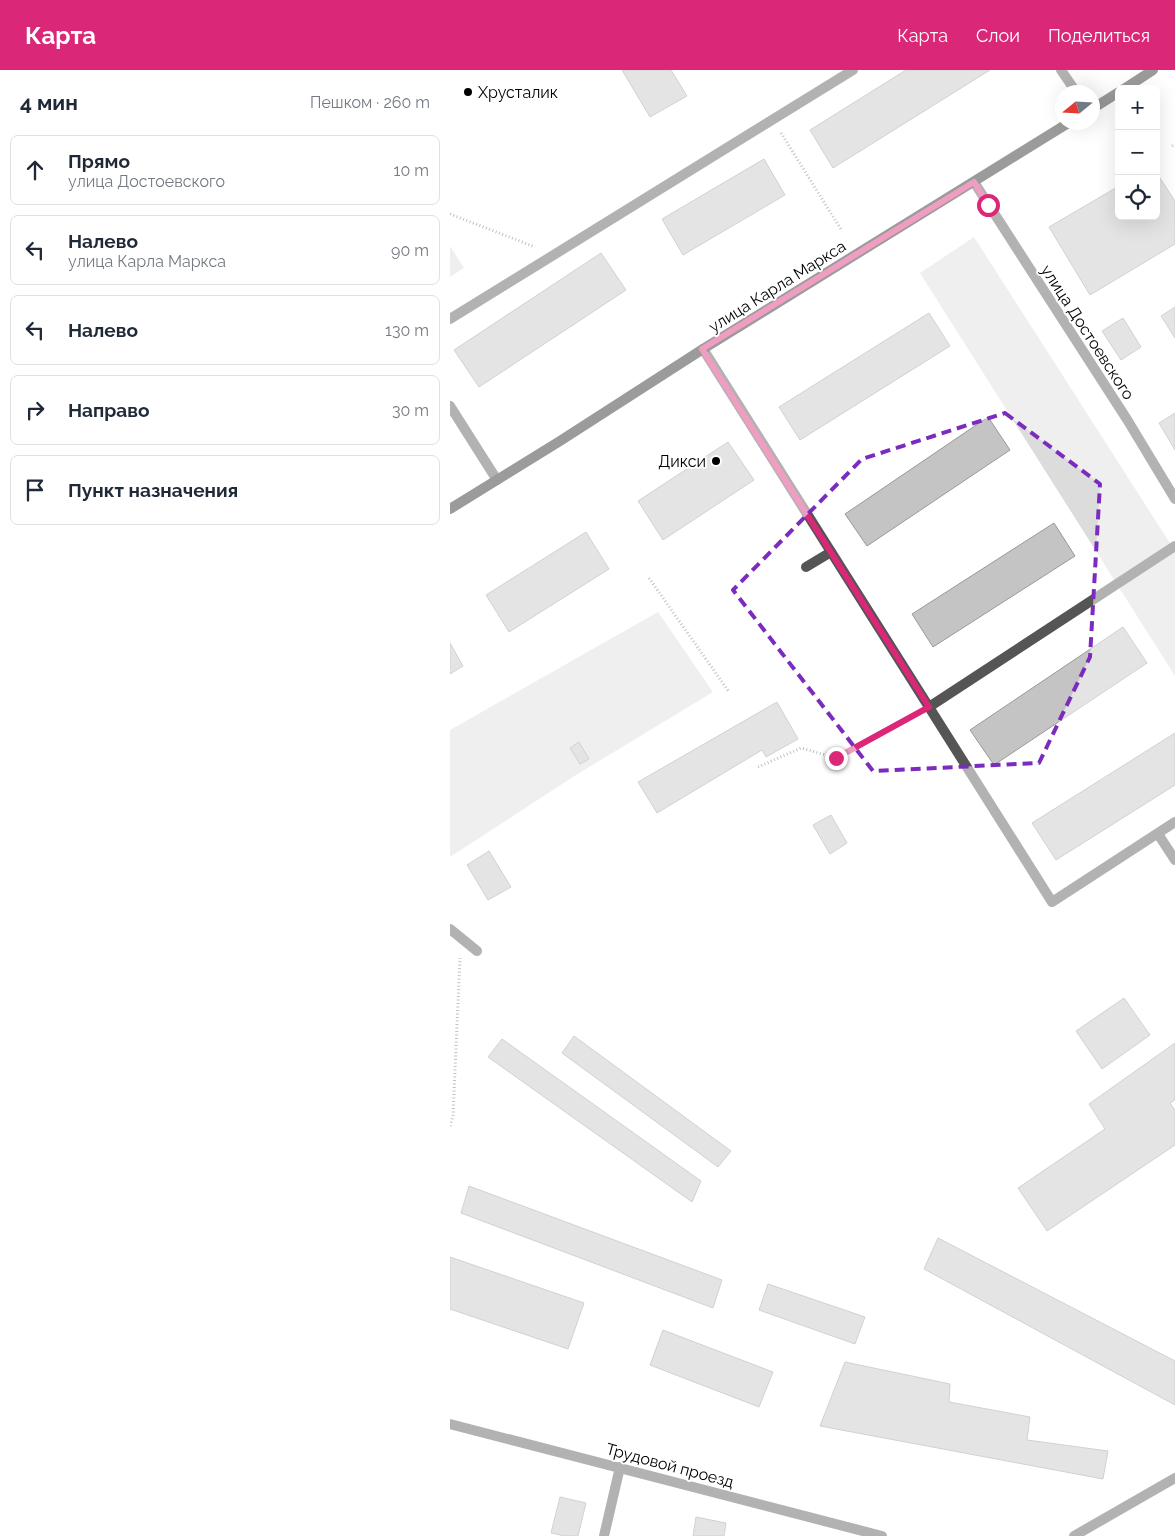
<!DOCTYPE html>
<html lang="ru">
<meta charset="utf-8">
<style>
body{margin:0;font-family:Raleway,sans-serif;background:#f2f2f3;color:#1f2937}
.controls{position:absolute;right:15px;top:15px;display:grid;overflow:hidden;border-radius:8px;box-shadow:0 5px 20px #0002}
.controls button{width:45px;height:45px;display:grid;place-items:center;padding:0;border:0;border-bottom:1px solid #e0e1e3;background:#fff;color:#1f2937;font:25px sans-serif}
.compass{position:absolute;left:605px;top:15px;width:45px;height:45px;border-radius:50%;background:#fff;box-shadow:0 5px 20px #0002;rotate:252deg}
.stop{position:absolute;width:15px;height:15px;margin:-11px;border:4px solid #db2777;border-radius:50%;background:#fff}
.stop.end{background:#db2777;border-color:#fff;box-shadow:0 1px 5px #0008}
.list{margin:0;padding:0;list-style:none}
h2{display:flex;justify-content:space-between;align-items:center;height:65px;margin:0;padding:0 20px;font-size:21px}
h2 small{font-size:16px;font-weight:400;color:#747a83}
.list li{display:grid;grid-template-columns:32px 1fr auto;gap:15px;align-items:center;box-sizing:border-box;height:70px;margin:0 10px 10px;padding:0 10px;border:1px solid #e0e1e3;border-radius:8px}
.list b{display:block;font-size:19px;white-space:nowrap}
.list p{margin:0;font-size:16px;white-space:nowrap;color:#747a83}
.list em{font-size:16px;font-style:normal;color:#747a83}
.icon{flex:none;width:28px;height:28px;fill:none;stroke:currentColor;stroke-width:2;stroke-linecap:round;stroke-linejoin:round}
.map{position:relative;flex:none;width:725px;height:1466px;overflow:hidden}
header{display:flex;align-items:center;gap:30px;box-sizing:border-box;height:70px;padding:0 25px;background:#db2777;color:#fff}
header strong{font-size:24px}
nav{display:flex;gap:28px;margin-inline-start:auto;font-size:18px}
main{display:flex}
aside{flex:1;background:#fff}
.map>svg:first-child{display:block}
.green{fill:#dcdcdc}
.building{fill:#c4c4c4;stroke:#999}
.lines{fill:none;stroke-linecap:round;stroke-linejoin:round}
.path{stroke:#777;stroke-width:3;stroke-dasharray:1 2.5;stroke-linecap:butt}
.lane{stroke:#555;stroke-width:10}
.street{stroke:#555;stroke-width:10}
.secondary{stroke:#222;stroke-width:10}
.route{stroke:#db2777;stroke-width:6}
.marked{fill:none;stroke:#7b2cbf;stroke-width:4;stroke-dasharray:10 6;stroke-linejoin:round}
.poi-dot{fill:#000;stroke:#fff;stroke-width:2}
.labels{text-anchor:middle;stroke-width:4;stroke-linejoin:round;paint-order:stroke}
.poi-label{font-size:16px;fill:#000;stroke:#fff;text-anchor:start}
.street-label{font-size:16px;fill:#000;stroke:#fff}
</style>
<header>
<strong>Карта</strong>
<nav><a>Карта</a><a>Слои</a><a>Поделиться</a></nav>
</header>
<main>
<aside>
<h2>4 мин<small>Пешком · 260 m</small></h2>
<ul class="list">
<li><svg class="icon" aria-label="ahead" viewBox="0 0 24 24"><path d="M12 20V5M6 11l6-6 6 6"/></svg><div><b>Прямо</b><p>улица Достоевского</p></div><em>10 m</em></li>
<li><svg class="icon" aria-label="left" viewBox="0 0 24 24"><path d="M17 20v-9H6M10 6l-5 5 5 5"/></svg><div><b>Налево</b><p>улица Карла Маркса</p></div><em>90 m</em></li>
<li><svg class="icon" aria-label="left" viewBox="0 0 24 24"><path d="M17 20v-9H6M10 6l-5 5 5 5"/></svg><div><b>Налево</b></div><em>130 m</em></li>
<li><svg class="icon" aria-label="right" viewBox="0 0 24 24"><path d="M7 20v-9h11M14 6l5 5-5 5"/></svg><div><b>Направо</b></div><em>30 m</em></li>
<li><svg class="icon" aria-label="arrive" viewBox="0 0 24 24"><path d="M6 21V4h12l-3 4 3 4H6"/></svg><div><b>Пункт назначения</b></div></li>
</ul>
</aside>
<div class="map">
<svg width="725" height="1466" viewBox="0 0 725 1466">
<rect width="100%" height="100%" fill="#fff"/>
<g class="green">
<polygon points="524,167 725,481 725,606 470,203"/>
<polygon points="0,176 14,198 0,207"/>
<polygon points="208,542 263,622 126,705 0,787 0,660"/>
</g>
<g class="building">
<polygon points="172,0 221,0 237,26 200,47"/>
<polygon points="456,0 540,0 383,98 360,60"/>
<polygon points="314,89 335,125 233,185 212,149"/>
<polygon points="708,105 725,131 725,174 640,225 599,157 669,116 669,146 706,146 706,106"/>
<polygon points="151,183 176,220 29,317 4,280"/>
<polygon points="725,237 725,268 711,246"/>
<polygon points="479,243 500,276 350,370 329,337"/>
<polygon points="673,248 691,277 671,290 652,261"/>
<polygon points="725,343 725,380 709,353"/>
<polygon points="538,347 560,380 417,476 395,444"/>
<polygon points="278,372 304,410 213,470 188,431"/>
<polygon points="604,453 625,486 483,577 462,544"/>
<polygon points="136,462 159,499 59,562 36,525"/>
<polygon points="673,557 697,593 544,695 520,660"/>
<polygon points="0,573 13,596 0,604"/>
<polygon points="327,632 348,669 316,687 312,680 207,743 188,712"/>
<polygon points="725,663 725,715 606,790 582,753"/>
<polygon points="129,672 139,689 130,694 120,678"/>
<polygon points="381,745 397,773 380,784 363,755"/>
<polygon points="39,781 61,817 38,830 17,795"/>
<polygon points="674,928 700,965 652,999 626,961"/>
<polygon points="124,966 281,1081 268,1097 112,983"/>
<polygon points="52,969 251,1111 242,1132 38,987"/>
<polygon points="725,973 725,1030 720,1033 725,1040 725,1075 597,1161 568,1118 655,1059 639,1034"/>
<polygon points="19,1116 272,1210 263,1238 11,1143"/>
<polygon points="488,1168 725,1291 725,1335 474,1199"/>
<polygon points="0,1187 134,1233 118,1279 0,1239"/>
<polygon points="318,1214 415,1247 405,1274 309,1240"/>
<polygon points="213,1260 323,1302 309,1337 200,1295"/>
<polygon points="395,1292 500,1314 499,1332 580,1347 577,1370 658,1381 653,1409 370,1356"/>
<polygon points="110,1427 136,1433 128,1466 115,1466 101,1463"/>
<polygon points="246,1447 276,1453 274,1466 243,1466"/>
</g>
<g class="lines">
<g class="path">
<polyline points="331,63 392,161"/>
<polyline points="722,76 725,74"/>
<polyline points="0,144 85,177"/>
<polyline points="199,508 279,622"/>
<polyline points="308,697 351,678 386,688 466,645"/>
<polyline points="0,1056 3,1046 10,888"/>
</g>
<g class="lane">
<polyline points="0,249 403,0"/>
<polyline points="253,279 602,832 725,752"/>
<polyline points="0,336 47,410"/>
<polyline points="356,497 381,482"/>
<polyline points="479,637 725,476"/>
<polyline points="708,764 725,790"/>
<polyline points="0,859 27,881"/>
<polyline points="154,1466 170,1397"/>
</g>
<g class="street">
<polyline points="611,0 626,22"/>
<polyline points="524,112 678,351 725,429"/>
<polyline points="0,1354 432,1466"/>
<polyline points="624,1466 725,1408"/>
</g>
<g class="secondary">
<polyline points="674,19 703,0"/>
<polyline points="642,39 669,22"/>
<polyline points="0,439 110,371 253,279 620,52"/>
</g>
</g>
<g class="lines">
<polyline class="route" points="386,688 479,637 252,279 524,112 538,135"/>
</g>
<path d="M0 0H725V1466H0ZM555 343 650 414 640 587 589 693 423 701 283 520 412 389Z" fill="#fff" fill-opacity=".55" fill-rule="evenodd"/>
<path class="marked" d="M555 343 650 414 640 587 589 693 423 701 283 520 412 389Z"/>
<g class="poi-dot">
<circle cx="18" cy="22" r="5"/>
<circle cx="266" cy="391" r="5"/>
</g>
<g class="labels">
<g class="poi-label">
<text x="28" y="28">Хрусталик</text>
<text x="256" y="397" text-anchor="end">Дикси</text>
</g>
<g class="street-label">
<text transform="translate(327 216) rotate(-32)" y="6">улица Карла Маркса</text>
<text transform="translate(638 262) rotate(57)" y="6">улица Достоевского</text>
<text transform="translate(220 1395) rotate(15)" y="6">Трудовой проезд</text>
</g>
</g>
</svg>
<div class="controls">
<button>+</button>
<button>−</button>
<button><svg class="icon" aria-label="locate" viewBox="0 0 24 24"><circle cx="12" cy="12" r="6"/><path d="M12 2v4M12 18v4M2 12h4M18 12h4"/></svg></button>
</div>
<svg class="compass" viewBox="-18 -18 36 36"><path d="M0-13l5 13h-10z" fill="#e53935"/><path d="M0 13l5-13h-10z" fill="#747a83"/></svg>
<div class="stop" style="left:538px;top:135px"></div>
<div class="stop end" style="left:386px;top:688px"></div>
</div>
</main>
